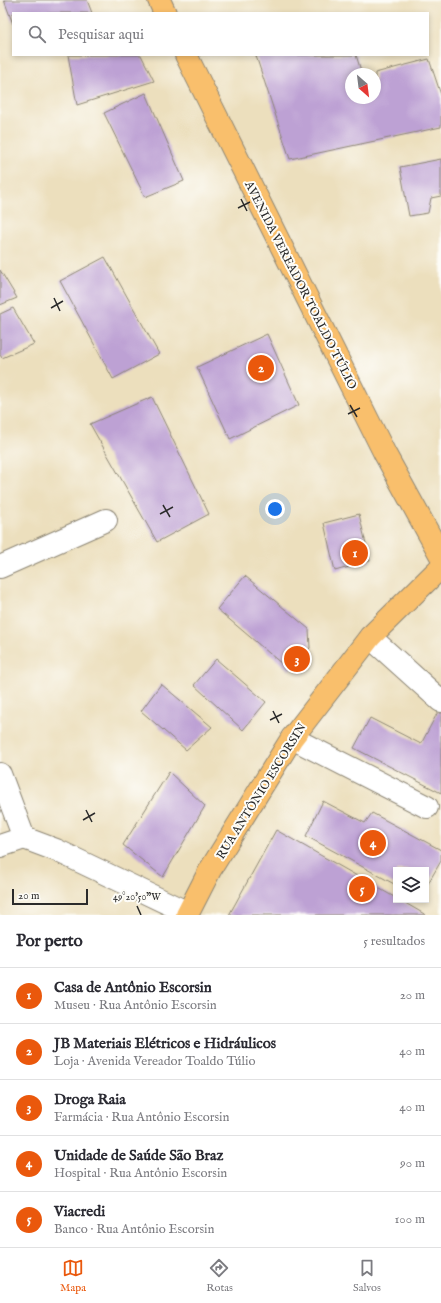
<!DOCTYPE html>
<html lang="pt">
<meta charset="utf-8">
<style>
body{margin:0;font-family:"IM FELL English",serif;background:#f2f2f3;color:#2b2b33}
.controls{position:absolute;right:12px;bottom:12px;display:grid;overflow:hidden;border-radius:0px;box-shadow:0 2px 6px #0003}
.controls button{width:36px;height:36px;display:grid;place-items:center;padding:0;border:0;border-bottom:1px solid #e1e1e2;background:#fff;color:#2b2b33;font:20px sans-serif}
.compass{position:absolute;left:345px;top:68px;width:36px;height:36px;border-radius:50%;background:#fff;box-shadow:0 2px 6px #0003;rotate:152deg}
.scale{position:absolute;left:12px;bottom:10px;width:76px;box-sizing:border-box;padding-left:4px;border:2px solid #2b2b2b;border-top:0;font-size:11px;line-height:14px;white-space:nowrap;color:#2b2b2b;-webkit-text-stroke:3px #fdfcf7;paint-order:stroke}
.you{position:absolute;left:275px;top:509px;width:14px;height:14px;margin:-10px;border:3px solid #fff;border-radius:50%;background:#1a73e8;box-shadow:0 0 0 6px #1a73e833}
.badge{display:grid;place-items:center;width:26px;height:26px;border-radius:50%;background:#ea580c;color:#fff;font-size:13px;font-weight:700}
.pin{position:absolute;translate:-50% -50%;border:2px solid #fff;box-shadow:0 1px 4px #0006}
.list{margin:0;padding:0;list-style:none}
h2{display:flex;justify-content:space-between;align-items:center;height:52px;margin:0;padding:0 16px;font-size:17px}
h2 small{font-size:13px;font-weight:400;color:#7c7c81}
.list li{display:grid;grid-template-columns:26px 1fr auto;gap:12px;align-items:center;box-sizing:border-box;height:56px;padding:0 16px;border-top:1px solid #e1e1e2}
.list b{display:block;font-size:15px;white-space:nowrap}
.list p{margin:0;font-size:13px;white-space:nowrap;color:#7c7c81}
.list em{font-size:13px;font-style:normal;color:#7c7c81}
.icon{flex:none;width:22px;height:22px;fill:none;stroke:currentColor;stroke-width:2;stroke-linecap:round;stroke-linejoin:round}
.map{position:relative;flex:none;width:441px;height:915px;overflow:hidden}
.search{position:absolute;background:#fff;box-shadow:0 2px 6px #0003;left:12px;right:12px;top:12px;height:44px;display:flex;align-items:center;gap:10px;box-sizing:border-box;padding:0 14px;border-radius:0px;color:#7c7c81;font-size:15px}
.sheet{height:332px;background:#fff}
nav{display:flex;justify-content:space-around;align-items:center;box-sizing:border-box;height:56px;border-top:1px solid #e1e1e2;background:#fff;font-size:11px;color:#7c7c81}
nav a{display:grid;justify-items:center;gap:2px}
nav .on{color:#ea580c}
.map>svg:first-child{display:block}
.building{fill:#bda1d4}
.lines{fill:none;stroke-linecap:round;stroke-linejoin:round}
.minor-casing{stroke:#8c8574;stroke-width:24}
.major-casing{stroke:#8c8574;stroke-width:24}
.minor{stroke:#fff;stroke-width:22}
.major{stroke:#f9bf6c;stroke-width:22}
.ticks{fill:none;stroke:#2b2b2b;stroke-width:1.5}
.labels{text-anchor:middle;stroke-width:4;stroke-linejoin:round;paint-order:stroke}
.street-label{font-size:12px;fill:#2b2b2b;stroke:#fdfcf7}
.ticks-label{font-size:10px;text-anchor:middle;fill:#2b2b2b;stroke:#fdfcf7;stroke-width:4;stroke-linejoin:round;paint-order:stroke}
</style>
<div class="map">
<svg width="441" height="915" viewBox="0 0 441 915">
<rect width="100%" height="100%" fill="#fdfcf7"/>
<filter id="ink" filterUnits="userSpaceOnUse"><feTurbulence type="fractalNoise" baseFrequency=".025" numOctaves="2"/><feDisplacementMap in="SourceGraphic" scale="8" xChannelSelector="R" yChannelSelector="G"/><feConvolveMatrix kernelMatrix="1 2 1 2 8 2 1 2 1" color-interpolation-filters="sRGB"/></filter>
<filter id="wash" filterUnits="userSpaceOnUse"><feTurbulence type="fractalNoise" baseFrequency=".012" numOctaves="4" result="noise"/><feDisplacementMap in="SourceGraphic" scale="16" xChannelSelector="R" yChannelSelector="G"/><feGaussianBlur stdDeviation="0.9" result="paint"/><feColorMatrix in="noise" values="0 0 0 0 0 0 0 0 0 0 0 0 0 0 0 0 0 1.4 0 .05"/><feComposite in="paint" operator="in"/></filter>
<g filter="url(#wash)">
<rect width="100%" height="100%" fill="#ecdfbd"/>
<g id="blocks">
<g class="building">
<polygon points="4,0 87,0 92,13 13,13 13,24"/>
<polygon points="68,55 141,55 154,81 77,105"/>
<polygon points="261,55 356,55 362,74 351,74 351,98 375,98 375,73 429,59 441,95 441,127 290,159 256,56"/>
<polygon points="146,93 184,181 145,197 104,113"/>
<polygon points="441,159 441,196 431,198 428,213 409,216 400,167"/>
<polygon points="105,257 159,354 113,379 60,281"/>
<polygon points="0,270 17,298 0,305"/>
<polygon points="13,308 34,344 2,358 0,355 0,314"/>
<polygon points="267,334 299,405 230,439 197,367"/>
<polygon points="152,397 209,514 157,542 90,424"/>
<polygon points="359,514 370,561 335,571 324,523"/>
<polygon points="245,576 309,629 310,648 289,670 217,609"/>
<polygon points="216,659 266,702 243,730 194,685"/>
<polygon points="161,684 212,727 186,750 141,711"/>
<polygon points="441,706 441,793 354,748 370,718 421,744"/>
<polygon points="169,772 205,806 163,877 123,845"/>
<polygon points="323,801 365,823 372,813 441,850 441,861 426,887 426,870 396,870 396,885 306,836"/>
<polygon points="276,830 396,898 396,900 400,900 426,915 229,915"/>
</g>
</g>
</g>
<g filter="url(#ink)">
<use href="#blocks" fill-opacity="0" stroke="#8c8574" stroke-width="1"/>
<g class="lines">
<g class="minor-casing">
<g id="minor">
<polyline points="0,567 106,520"/>
<polyline points="370,637 441,701"/>
<polyline points="292,738 427,807"/>
<polyline points="0,774 24,838 56,850 188,913"/>
<polyline points="0,846 24,838"/>
</g>
</g>
<g class="major-casing">
<g id="major">
<polyline points="159,0 165,13"/>
<polyline points="186,55 385,454 441,556"/>
<polyline points="187,915 210,870 292,738 370,637 441,567"/>
</g>
</g>
<use href="#minor" class="minor"/>
<use href="#major" class="major"/>
</g>
</g>
<path class="ticks" d="M241 199 247 211M238 208 250 202M54 298 60 311M51 308 63 301M350 405 357 417M348 414 360 408M163 505 170 517M160 514 173 507M273 711 279 723M270 720 282 714M86 810 92 822M83 820 95 813M137 906 141 915"/>
<g class="labels">
<g class="street-label">
<text transform="translate(301 285) rotate(63)" y="4">AVENIDA VEREADOR TOALDO TÚLIO</text>
<text transform="translate(261 791) rotate(-58)" y="4">RUA ANTÔNIO ESCORSIN</text>
</g>
</g>
<g class="ticks-label">
<text x="137" y="900">49°20'50"W</text>
</g>
</svg>
<div class="controls">
<button><svg class="icon" aria-label="layers" viewBox="0 0 24 24"><path d="M12 4l9 5-9 5-9-5zM3 14l9 5 9-5"/></svg></button>
</div>
<svg class="compass" viewBox="-18 -18 36 36"><path d="M0-13l5 13h-10z" fill="#e53935"/><path d="M0 13l5-13h-10z" fill="#7c7c81"/></svg>
<div class="scale">20 m</div>
<div class="you"></div>
<div class="pin badge" style="left:355px;top:553px">1</div>
<div class="pin badge" style="left:261px;top:368px">2</div>
<div class="pin badge" style="left:297px;top:659px">3</div>
<div class="pin badge" style="left:373px;top:843px">4</div>
<div class="pin badge" style="left:362px;top:889px">5</div>
<div class="search"><svg class="icon" aria-label="search" viewBox="0 0 24 24"><circle cx="10" cy="10" r="6"/><path d="M15 15l6 6"/></svg>Pesquisar aqui</div>
</div>
<section class="sheet">
<h2>Por perto<small>5 resultados</small></h2>
<ul class="list">
<li><span class="badge">1</span><div><b>Casa de Antônio Escorsin</b><p>Museu · Rua Antônio Escorsin</p></div><em>20 m</em></li>
<li><span class="badge">2</span><div><b>JB Materiais Elétricos e Hidráulicos</b><p>Loja · Avenida Vereador Toaldo Túlio</p></div><em>40 m</em></li>
<li><span class="badge">3</span><div><b>Droga Raia</b><p>Farmácia · Rua Antônio Escorsin</p></div><em>40 m</em></li>
<li><span class="badge">4</span><div><b>Unidade de Saúde São Braz</b><p>Hospital · Rua Antônio Escorsin</p></div><em>90 m</em></li>
<li><span class="badge">5</span><div><b>Viacredi</b><p>Banco · Rua Antônio Escorsin</p></div><em>100 m</em></li>
</ul>
</section>
<nav>
<a class="on"><svg class="icon" aria-label="map" viewBox="0 0 24 24"><path d="M3 6l6-2 6 2 6-2v14l-6 2-6-2-6 2zM9 4v14M15 6v14"/></svg>Mapa</a>
<a><svg class="icon" aria-label="directions" viewBox="0 0 24 24"><path d="M12 3l9 9-9 9-9-9zM9 14v-3h6M13 9l2 2-2 2"/></svg>Rotas</a>
<a><svg class="icon" aria-label="saved" viewBox="0 0 24 24"><path d="M7 4h10v16l-5-4-5 4z"/></svg>Salvos</a>
</nav>
